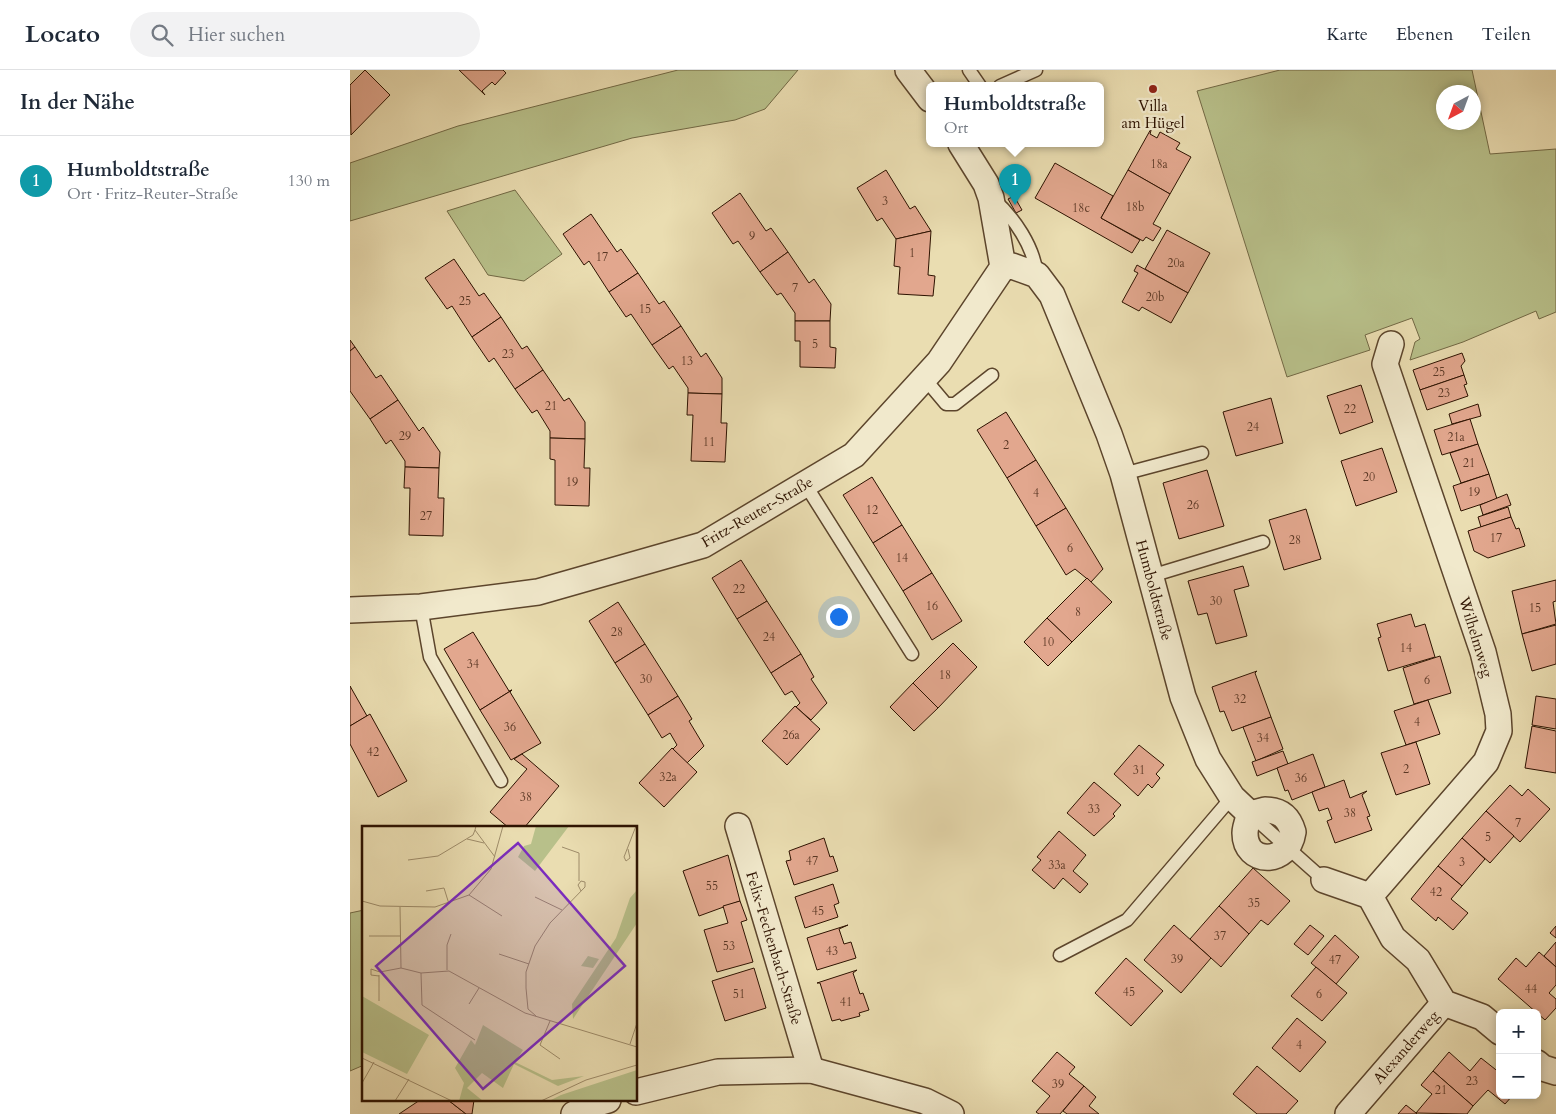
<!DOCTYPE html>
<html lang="de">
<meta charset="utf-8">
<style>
body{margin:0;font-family:Cardo,serif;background:#f2f2f3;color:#1f2937}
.controls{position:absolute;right:15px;bottom:15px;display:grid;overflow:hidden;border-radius:8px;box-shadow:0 2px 8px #0003}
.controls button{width:45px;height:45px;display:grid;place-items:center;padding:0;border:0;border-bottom:1px solid #e0e1e3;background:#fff;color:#1f2937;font:25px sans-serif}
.compass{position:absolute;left:1086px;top:15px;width:45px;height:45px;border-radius:50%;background:#fff;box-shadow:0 2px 8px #0003;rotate:221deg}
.you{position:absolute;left:488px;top:546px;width:18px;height:18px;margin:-12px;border:4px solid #fff;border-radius:50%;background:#1a73e8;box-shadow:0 0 0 8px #1a73e833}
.badge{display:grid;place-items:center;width:32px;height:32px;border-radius:50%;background:#7c3aed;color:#fff;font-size:16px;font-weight:700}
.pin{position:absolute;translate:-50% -41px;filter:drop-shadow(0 1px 2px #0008)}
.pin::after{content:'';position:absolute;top:26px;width:18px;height:15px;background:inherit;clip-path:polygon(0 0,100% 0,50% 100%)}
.popup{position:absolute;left:576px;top:12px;width:178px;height:65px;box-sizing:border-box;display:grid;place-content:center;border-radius:8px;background:#fff;filter:drop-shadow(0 1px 4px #0005);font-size:16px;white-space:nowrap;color:#747a83}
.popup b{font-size:19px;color:#1f2937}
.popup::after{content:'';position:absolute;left:50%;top:100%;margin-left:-10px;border:10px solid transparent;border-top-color:#fff}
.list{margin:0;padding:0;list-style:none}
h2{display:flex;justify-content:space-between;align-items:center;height:65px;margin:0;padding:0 20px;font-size:21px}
h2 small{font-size:16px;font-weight:400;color:#747a83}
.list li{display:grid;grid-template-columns:32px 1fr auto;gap:15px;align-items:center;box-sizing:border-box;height:90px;padding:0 20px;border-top:1px solid #e0e1e3}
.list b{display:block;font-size:19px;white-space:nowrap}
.list p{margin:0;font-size:16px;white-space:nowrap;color:#747a83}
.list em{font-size:16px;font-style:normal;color:#747a83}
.icon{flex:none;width:28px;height:28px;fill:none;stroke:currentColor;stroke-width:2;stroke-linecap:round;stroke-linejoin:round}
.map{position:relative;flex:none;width:1206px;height:1044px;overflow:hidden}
header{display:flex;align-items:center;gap:30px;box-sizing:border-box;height:70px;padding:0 25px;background:#fff;border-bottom:1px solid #e0e1e3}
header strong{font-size:24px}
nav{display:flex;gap:28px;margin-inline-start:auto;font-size:18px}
.search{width:350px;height:45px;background:#f2f2f3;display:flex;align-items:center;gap:12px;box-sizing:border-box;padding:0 18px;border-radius:28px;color:#747a83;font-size:19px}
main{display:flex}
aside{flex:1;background:#fff}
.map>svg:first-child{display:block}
.green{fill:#b8c08a;stroke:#726945;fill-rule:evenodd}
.building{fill:#e2a78e;stroke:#2d1200}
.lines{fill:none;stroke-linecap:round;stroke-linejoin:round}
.lane-casing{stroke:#5c452c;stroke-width:15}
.street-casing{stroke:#5c452c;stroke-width:28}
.lane{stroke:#f1e9cc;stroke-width:12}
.street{stroke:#f1e9cc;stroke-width:25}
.poi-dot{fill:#8f2418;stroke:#f1e9cc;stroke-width:2}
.labels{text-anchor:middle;stroke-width:4.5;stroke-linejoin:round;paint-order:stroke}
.number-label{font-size:12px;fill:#5a3724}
.poi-label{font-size:15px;fill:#2d1200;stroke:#f1e9cc}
.street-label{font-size:15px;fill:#2d1200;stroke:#f1e9cc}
.inset-road{fill:none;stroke:#9e8c6a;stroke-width:1}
.view{fill:#7b2cbf;fill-opacity:0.15;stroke:#7b2cbf;stroke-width:2.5}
.inset-edge{fill:none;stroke:#2d1200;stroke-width:2.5}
</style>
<header>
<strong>Locato</strong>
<div class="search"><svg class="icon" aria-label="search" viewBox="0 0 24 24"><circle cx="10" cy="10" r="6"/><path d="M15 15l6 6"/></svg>Hier suchen</div>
<nav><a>Karte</a><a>Ebenen</a><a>Teilen</a></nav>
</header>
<main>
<aside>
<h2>In der Nähe<small></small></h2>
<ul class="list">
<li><span class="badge" style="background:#0f9aa8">1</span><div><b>Humboldtstraße</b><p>Ort · Fritz-Reuter-Straße</p></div><em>130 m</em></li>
</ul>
</aside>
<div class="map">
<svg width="1206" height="1044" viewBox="0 0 1206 1044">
<rect width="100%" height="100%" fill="#eaddb1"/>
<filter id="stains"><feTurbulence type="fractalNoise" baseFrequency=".004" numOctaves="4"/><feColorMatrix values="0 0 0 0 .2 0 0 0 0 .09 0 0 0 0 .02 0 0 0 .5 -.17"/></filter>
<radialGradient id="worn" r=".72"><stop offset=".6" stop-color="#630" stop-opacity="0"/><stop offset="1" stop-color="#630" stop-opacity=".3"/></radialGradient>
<g class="green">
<polygon points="328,0 448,0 415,39 385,50 282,68 0,151 0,93 108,56"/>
<path d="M930 0H1122L1140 84 1206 79V242L1189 249 1186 241 1113 272 1060 290 1065 272 1070 269 1062 248 1015 265 1020 280 937 307 847 21ZM1124 22V52H1094V22Z"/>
<polygon points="165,120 212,184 174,211 138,205 97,141"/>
<polygon points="14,840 14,995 0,1001 0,843"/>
</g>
<g class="building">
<polygon points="15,0 40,25 1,65 0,15"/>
<polygon points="109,0 153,0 156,3 145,15 142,12 132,21 135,25"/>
<polygon points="802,57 800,64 807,68 810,62 830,73 826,79 841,87 820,124 778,100"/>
<polygon points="705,93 763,126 751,148 790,170 782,183 685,128"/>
<polygon points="536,100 560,139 565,136 581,161 546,169 532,148 527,151 507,118"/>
<polygon points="778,100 820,124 803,154 811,158 803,171 796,167 793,171 751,148"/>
<polygon points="390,123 416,161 421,158 438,182 410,202 388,171 383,174 362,143"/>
<polygon points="664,126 672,140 666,143 658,129"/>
<polygon points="241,144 267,182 271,179 288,203 259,222 239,191 234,195 213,164"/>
<polygon points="817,160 860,183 838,223 795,199"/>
<polygon points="581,161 578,205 585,206 583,226 548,224 550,197 544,196 546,169"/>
<polygon points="438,182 459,213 464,209 481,234 480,251 445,251 445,243 431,223 427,225 410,202"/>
<polygon points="104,189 129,226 134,223 151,247 122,267 102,236 97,239 75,208"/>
<polygon points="787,195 838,223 821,253 792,237 789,241 772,232 788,203 784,201"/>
<polygon points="288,203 309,234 314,231 331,256 302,275 281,244 276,247 259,222"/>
<polygon points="151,247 172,279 177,276 193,300 165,319 144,288 139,292 122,267"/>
<polygon points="445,251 480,251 480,277 486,278 485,298 450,297 450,271 445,271"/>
<polygon points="331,256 351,287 356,283 372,308 372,324 338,323 338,318 323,296 319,299 302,275"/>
<polygon points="0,270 5,277 0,281"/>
<polygon points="5,277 26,308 31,305 48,330 20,349 0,321 0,281"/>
<polygon points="1112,283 1115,291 1111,296 1114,305 1070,320 1063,300"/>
<polygon points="193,300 214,331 219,328 235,352 235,369 200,368 200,361 187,340 182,343 165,319"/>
<polygon points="1114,305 1117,314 1114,315 1118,326 1077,340 1070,320"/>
<polygon points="1011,315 1023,352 990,364 977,326"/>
<polygon points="338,323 372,324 371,353 377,353 375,392 341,391 343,345 337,345"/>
<polygon points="921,328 933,373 886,386 873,342"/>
<polygon points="48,330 69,361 73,357 90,382 89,398 55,397 55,391 41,370 36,374 20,349"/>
<polygon points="1128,334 1131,346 1102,354 1099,344"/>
<polygon points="656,342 686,390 657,408 627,360"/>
<polygon points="1120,349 1128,374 1092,385 1084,360"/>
<polygon points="200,368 235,369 234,398 240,398 239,436 205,435 205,390 200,389"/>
<polygon points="1128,374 1139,404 1111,413 1100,383"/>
<polygon points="1032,378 1047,422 1006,436 991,391"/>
<polygon points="686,390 716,438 686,456 657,408"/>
<polygon points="55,397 89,398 88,428 94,428 93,466 59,465 60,418 54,418"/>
<polygon points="857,400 874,456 829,469 813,413"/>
<polygon points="1139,404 1147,429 1111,441 1103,416"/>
<polygon points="522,407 552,455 523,473 493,425"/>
<polygon points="1157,424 1161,435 1133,445 1130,435"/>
<polygon points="1158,437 1161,447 1131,457 1128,447"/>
<polygon points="716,438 753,499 741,512 725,499 716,505 686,456"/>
<polygon points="956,439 971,489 934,500 919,450"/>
<polygon points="1161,447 1166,459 1169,458 1175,476 1138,488 1124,481 1118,461"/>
<polygon points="552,455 582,503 553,521 523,473"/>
<polygon points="391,490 417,531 387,549 362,508"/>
<polygon points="893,496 899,516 884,520 897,566 866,574 857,543 848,545 838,511"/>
<polygon points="582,503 612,551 582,570 553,521"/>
<polygon points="737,508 762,532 722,572 697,548"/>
<polygon points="1206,510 1206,531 1203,532 1206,554 1172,564 1162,521"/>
<polygon points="417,531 451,584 421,603 387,549"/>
<polygon points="268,532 295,574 265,593 239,551"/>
<polygon points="1061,544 1065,557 1075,554 1085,587 1038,601 1028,568 1031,567 1027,554"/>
<polygon points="697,548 722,572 698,596 674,572"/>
<polygon points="1206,555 1206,594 1182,601 1172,564"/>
<polygon points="123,562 159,621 162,620 130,640 94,579"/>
<polygon points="603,573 627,597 588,638 563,613"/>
<polygon points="295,574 328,626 298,645 265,593"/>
<polygon points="451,584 464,607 461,609 477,633 461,650 446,637 450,633 442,621 435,625 421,603"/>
<polygon points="1090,586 1101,623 1064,634 1053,598"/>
<polygon points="907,601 905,603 921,647 882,661 874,641 870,642 862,617"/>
<polygon points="563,613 588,638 564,661 540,637"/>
<polygon points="0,616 17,646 0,656"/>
<polygon points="162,620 160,622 191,673 161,690 130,640"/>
<polygon points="328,626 342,649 339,651 354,676 337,693 323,679 327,675 320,663 312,668 298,645"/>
<polygon points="1186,626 1206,629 1206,659 1182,655"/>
<polygon points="1078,630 1090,664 1056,675 1044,641"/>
<polygon points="445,636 470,659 437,695 412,671"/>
<polygon points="20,644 57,711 28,727 0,674 0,656"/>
<polygon points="921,647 933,679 906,691 893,657"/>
<polygon points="1182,656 1206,661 1206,703 1175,698"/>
<polygon points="1066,672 1080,714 1046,725 1031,683"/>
<polygon points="789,675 814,695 806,704 810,708 802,718 798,714 788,726 764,704"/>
<polygon points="322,678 347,702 314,737 289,713"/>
<polygon points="933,681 938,694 907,706 902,692"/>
<polygon points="172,684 209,716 174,758 159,758 140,742 177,699 164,689"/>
<polygon points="963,684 975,717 942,730 938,720 935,721 927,698"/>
<polygon points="994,710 1000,728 1017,721 1012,725 1020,746 1017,747 1022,760 985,773 977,751 982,749 978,738 969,741 962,722"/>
<polygon points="744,712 771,735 763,744 765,746 744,766 717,743"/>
<polygon points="1160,715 1172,726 1178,719 1200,739 1170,772 1136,741"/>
<polygon points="1136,741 1164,766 1140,793 1112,768"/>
<polygon points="709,761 736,785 723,801 738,814 730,823 713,808 704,819 682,800 691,790 687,787"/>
<polygon points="474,768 480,787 483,786 488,801 444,815 436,791 441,790 439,781"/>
<polygon points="1112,768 1135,789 1112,816 1088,796"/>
<polygon points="378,785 390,831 349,846 333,801"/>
<polygon points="1088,796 1112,816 1101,829 1118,843 1103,860 1088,847 1086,851 1061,829"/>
<polygon points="903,798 940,831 918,855 911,850 899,864 869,836"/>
<polygon points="483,814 489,833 484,835 488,847 455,858 445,827"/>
<polygon points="390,831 397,850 391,852 403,892 367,902 354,860 378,853 373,836"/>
<polygon points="869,836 899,864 871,897 840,869"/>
<polygon points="498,855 489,859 494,874 501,872 506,888 467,900 457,868"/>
<polygon points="824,855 861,888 831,923 794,890"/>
<polygon points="960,855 974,866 958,885 944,874"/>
<polygon points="1206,856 1206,868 1200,863"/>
<polygon points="985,865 1009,887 986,914 961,893"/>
<polygon points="1206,872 1206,897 1194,886"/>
<polygon points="1189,882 1206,897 1206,915 1199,923 1206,929 1206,938 1195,950 1148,909 1166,888 1176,897"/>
<polygon points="776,888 813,921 781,956 745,923"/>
<polygon points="966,897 997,923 972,951 941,926"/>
<polygon points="404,898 416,938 375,951 362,911"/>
<polygon points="507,900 503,903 510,924 513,923 519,940 509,943 510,946 491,951 490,949 482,951 470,913 467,913"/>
<polygon points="947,948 976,972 950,1002 922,978"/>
<polygon points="707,982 725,997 719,1004 734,1016 710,1044 689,1044 686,1042 700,1026 682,1011"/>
<polygon points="1099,982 1120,1001 1131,988 1150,1003 1150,1025 1163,1025 1155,1034 1138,1020 1123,1036 1083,1001"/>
<polygon points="907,996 948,1031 936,1044 907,1044 883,1024"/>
<polygon points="1083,1001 1123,1036 1117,1044 1066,1043 1082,1024 1071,1015"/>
<polygon points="734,1016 746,1027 739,1036 749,1044 717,1044 713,1041"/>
<polygon points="70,1030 98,1030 116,1044 49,1044"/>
<polygon points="98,1030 124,1030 122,1044 116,1044"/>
<polygon points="1056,1035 1066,1043 1067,1044 1048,1044"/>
</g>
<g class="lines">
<g class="lane-casing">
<g id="lane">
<polyline points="619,0 630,16"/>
<polyline points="650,16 686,0"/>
<path d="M643 129C664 147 684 177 687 205"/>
<polyline points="575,309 596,334 605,334 642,305"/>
<polyline points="773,404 852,383"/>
<polyline points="455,414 562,584"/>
<polyline points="801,506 913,472"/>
<polyline points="71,537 80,587 151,711"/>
<polyline points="900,744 974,810"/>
<polyline points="710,885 777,850 882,727"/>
</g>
</g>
<g class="street-casing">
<g id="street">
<polyline points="558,0 580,29"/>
<polyline points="653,197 662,196 687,205 702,225 759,364 773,404 833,627 858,689 882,727 900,744"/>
<polyline points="0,540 71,537 188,522 353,475 504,385 589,292 653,197 641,128 636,114 611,74"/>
<path d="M915 740C931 740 939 748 943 762 938 796 895 795 895 763 895 757 898 750 900 744Z"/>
<polyline points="388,756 461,1000"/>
<polyline points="974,810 1020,826 1043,868 1068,890 1094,933 1132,947 1150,962"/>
<polyline points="1020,826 1136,692 1149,661 1148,644 1133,582 1035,294 1041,274"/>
<polyline points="1187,993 1193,998 1206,1002"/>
<polyline points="286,1022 368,1002 461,1000 575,1031 601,1044"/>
<polyline points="224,1044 241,1035 258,1030"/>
<polyline points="998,1044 1094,933"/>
</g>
</g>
<use href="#lane" class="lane"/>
<use href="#street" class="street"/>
</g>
<circle class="poi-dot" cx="803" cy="19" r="5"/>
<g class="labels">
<g class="number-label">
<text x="809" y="98">18a</text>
<text x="535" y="135">3</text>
<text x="785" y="141">18b</text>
<text x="731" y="142">18c</text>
<text x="402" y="170">9</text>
<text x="562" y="187">1</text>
<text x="252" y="191">17</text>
<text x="826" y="197">20a</text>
<text x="445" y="222">7</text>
<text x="805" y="231">20b</text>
<text x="115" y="235">25</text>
<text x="295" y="243">15</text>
<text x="465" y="278">5</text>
<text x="158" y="288">23</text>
<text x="337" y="295">13</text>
<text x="1089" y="306">25</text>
<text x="1094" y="327">23</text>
<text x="201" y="340">21</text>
<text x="1000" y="343">22</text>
<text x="903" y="361">24</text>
<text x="55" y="370">29</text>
<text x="1106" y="371">21a</text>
<text x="359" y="376">11</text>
<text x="656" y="379">2</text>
<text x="1119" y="397">21</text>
<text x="1019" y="411">20</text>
<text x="222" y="416">19</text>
<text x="1124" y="426">19</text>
<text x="686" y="427">4</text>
<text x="843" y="439">26</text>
<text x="522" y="444">12</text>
<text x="76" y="450">27</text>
<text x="1146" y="472">17</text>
<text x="945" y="474">28</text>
<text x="720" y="482">6</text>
<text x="552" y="492">14</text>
<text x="389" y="523">22</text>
<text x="866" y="535">30</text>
<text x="582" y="540">16</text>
<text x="1185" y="542">15</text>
<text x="728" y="546">8</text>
<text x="267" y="566">28</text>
<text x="419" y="571">24</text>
<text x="698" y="576">10</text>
<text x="1056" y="582">14</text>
<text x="123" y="598">34</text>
<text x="595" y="609">18</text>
<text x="296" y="613">30</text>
<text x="1077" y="614">6</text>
<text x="890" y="633">32</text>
<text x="1067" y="656">4</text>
<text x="160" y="661">36</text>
<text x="441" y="669">26a</text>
<text x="913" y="672">34</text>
<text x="23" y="686">42</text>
<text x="1056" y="703">2</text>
<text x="789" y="704">31</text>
<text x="318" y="711">32a</text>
<text x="951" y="712">36</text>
<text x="176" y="731">38</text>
<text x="744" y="743">33</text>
<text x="1000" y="747">38</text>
<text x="1168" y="757">7</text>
<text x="1138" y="771">5</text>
<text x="462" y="795">47</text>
<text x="1112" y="796">3</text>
<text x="707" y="799">33a</text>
<text x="362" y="820">55</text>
<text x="1086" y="826">42</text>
<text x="904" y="837">35</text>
<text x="468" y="845">45</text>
<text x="870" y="870">37</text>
<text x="379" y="880">53</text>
<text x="482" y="885">43</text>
<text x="827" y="893">39</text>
<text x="985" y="894">47</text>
<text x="1181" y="923">44</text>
<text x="779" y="926">45</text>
<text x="389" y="928">51</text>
<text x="969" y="928">6</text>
<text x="496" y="936">41</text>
<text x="949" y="979">4</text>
<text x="1122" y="1015">23</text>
<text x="708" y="1018">39</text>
<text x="1091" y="1024">21</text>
</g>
<g class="poi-label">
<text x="803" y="41">Villa<tspan x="803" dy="17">am Hügel</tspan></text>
</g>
<g class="street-label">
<text transform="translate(407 442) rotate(-30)" y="5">Fritz-Reuter-Straße</text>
<text transform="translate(804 520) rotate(75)" y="5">Humboldtstraße</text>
<text transform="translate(1126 567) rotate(73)" y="5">Wilhelmweg</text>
<text transform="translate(424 878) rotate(73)" y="5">Felix-Fechenbach-Straße</text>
<text transform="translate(1056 977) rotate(-49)" y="5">Alexanderweg</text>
</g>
</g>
<g transform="translate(12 756)">
<rect width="275" height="275" fill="#eaddb1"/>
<path d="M174 0H207L173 45 156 31 162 20 169 18ZM275 64V97L211 193 210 178 254 112 268 72ZM226 130 237 133 231 142 219 140ZM0 170 67 209 45 248 0 226ZM121 199 161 224 153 236 190 254 222 250 196 260 152 238 141 262 120 247 105 262 121 275H97L102 257 93 242 109 214 113 219ZM275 244V275H187L199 269Z" fill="#b8c08a"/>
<path class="inset-road" d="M114 0 113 4 133 31M105 13 122 17M200 21 217 27V55M266 23 268 32 264 35 262 31 274 0M46 34 76 30 111 9 113 4M64 65 82 62 87 78M107 69 140 90M173 71 200 84M0 75 18 80 73 81 107 69 129 43 141 0M38 81 39 142M7 110H39M137 128 167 138M85 144V119L89 108M59 147 60 179 113 214M17 149V175M17 150 9 149V143L18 146 39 142 59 147 87 145 163 187 275 221M107 178 117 162M174 190 166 183 164 162V146L173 120 188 97 223 61V56L219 55 216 59 219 65M188 195 178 219 198 233M268 218 275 197M0 232 90 275M0 257 12 236M33 275 47 253M179 275 224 254 275 239"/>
<path class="view" d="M156 17 263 140 121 263 14 140Z"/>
<rect width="275" height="275" class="inset-edge"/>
</g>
<rect width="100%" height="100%" filter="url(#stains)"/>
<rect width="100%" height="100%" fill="url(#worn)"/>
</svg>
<div class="controls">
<button>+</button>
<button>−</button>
</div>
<svg class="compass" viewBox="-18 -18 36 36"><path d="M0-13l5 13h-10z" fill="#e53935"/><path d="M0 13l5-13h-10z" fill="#747a83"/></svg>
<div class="you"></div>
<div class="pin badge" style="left:665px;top:135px;background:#0f9aa8">1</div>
<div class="popup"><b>Humboldtstraße</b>Ort</div>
</div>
</main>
